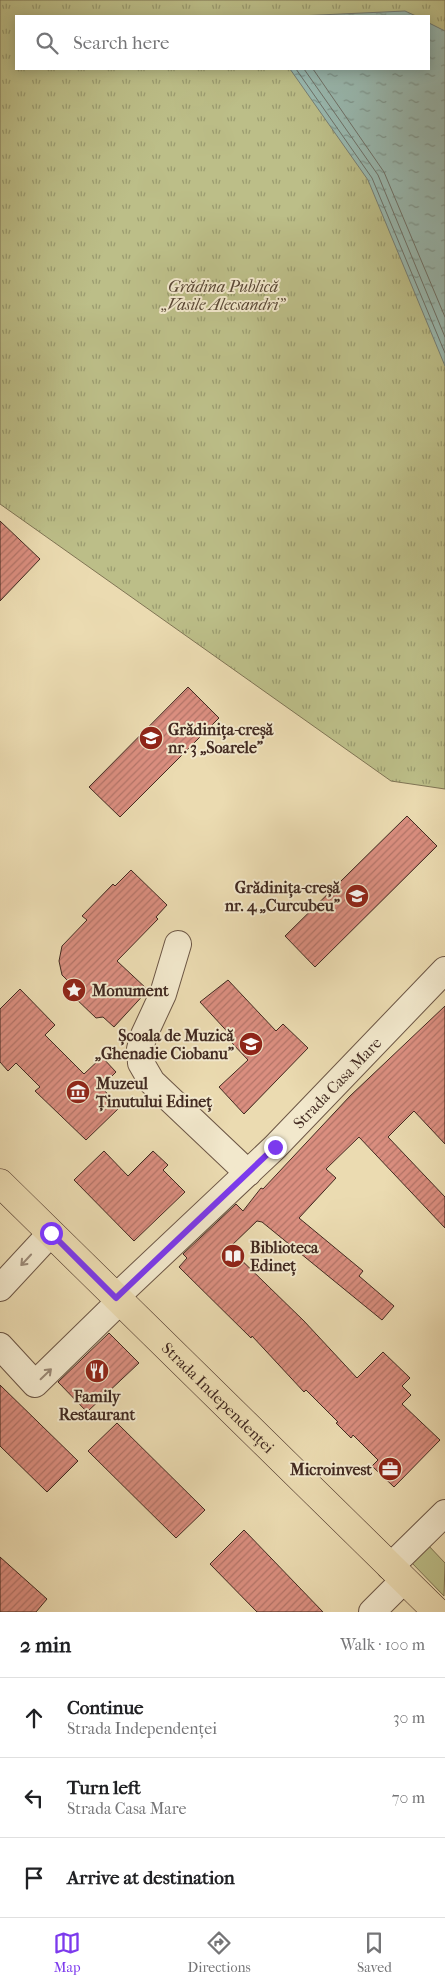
<!DOCTYPE html>
<meta charset="utf-8">
<style>
body{margin:0;font-family:"IM FELL French Canon",serif;background:#f6f6f6;color:#202124}
.stop{position:absolute;width:15px;height:15px;margin:-11px;border:4px solid #7c3aed;border-radius:50%;background:#fff}
.stop.end{background:#7c3aed;border-color:#fff;box-shadow:0 1px 5px #0008}
.list{margin:0;padding:0;list-style:none}
h2{display:flex;justify-content:space-between;align-items:center;height:65px;margin:0;padding:0 20px;font-size:21px}
h2 small{font-size:16px;font-weight:400;color:#757577}
.list li{display:grid;grid-template-columns:32px 1fr auto;gap:15px;align-items:center;box-sizing:border-box;height:80px;padding:0 20px;border-top:1px solid #e0e0e0}
.list b{display:block;font-size:19px;white-space:nowrap}
.list p{margin:0;font-size:16px;white-space:nowrap;color:#757577}
.list em{font-size:16px;font-style:normal;color:#757577}
.icon{flex:none;width:28px;height:28px;fill:none;stroke:currentColor;stroke-width:2;stroke-linecap:round;stroke-linejoin:round}
.map{position:relative;flex:none;width:445px;height:1612px;overflow:hidden}
.search{position:absolute;background:#fff;box-shadow:0 2px 12px #0003;left:15px;right:15px;top:15px;height:55px;display:flex;align-items:center;gap:12px;box-sizing:border-box;padding:0 18px;border-radius:0px;color:#757577;font-size:19px}
.sheet{height:305px;background:#fff}
nav{display:flex;justify-content:space-around;align-items:center;box-sizing:border-box;height:70px;border-top:1px solid #e0e0e0;background:#fff;font-size:14px;color:#757577}
nav a{display:grid;justify-items:center;gap:2px}
nav .on{color:#7c3aed}
.map>svg:first-child{display:block}
.grass{fill:#bcbe88;stroke:#7f7454}
.park{fill:url(#park-tufts);stroke:#7f7454;fill-rule:evenodd}
.water{fill:url(#water-ripples);stroke:#768078}
.lines{fill:none;stroke-linecap:round;stroke-linejoin:round}
.shore{stroke:#6e726a;stroke-width:1}
.building{fill:url(#building-hatch);stroke:#422a21}
.minor-casing{stroke:#6c5645;stroke-width:28}
.major-casing{stroke:#422a21;stroke-width:29}
.minor{stroke:#f2e8cc;stroke-width:26}
.major{stroke:#ebdbb1;stroke-width:28}
.oneway{stroke:#9a8976}
.route{stroke:#7c3aed;stroke-width:6}
.labels{text-anchor:middle;stroke-width:4;stroke-linejoin:round;paint-order:stroke}
.park-label{font-size:16px;font-style:italic;fill:#5a4836;stroke:#f2e8cc}
.poi-label{font-size:16px;font-weight:bold;fill:#422a21;stroke:#f2e8cc;text-anchor:start}
.street-label{font-size:16px;fill:#422a21;stroke:#f2e8cc}
</style>
<div class="map">
<svg width="445" height="1612" viewBox="0 0 445 1612">
<defs>
<pattern id="park-tufts" width="24" height="20" patternUnits="userSpaceOnUse" patternTransform="scale(1.25)"><rect width="24" height="20" fill="#bcbe88"/><path d="M3 7l-1-3M5 7V3M7 7l1-3M15 17l-1-3M17 17v-4M19 17l1-3" fill="none" stroke="#9a9b6f"/></pattern>
<pattern id="water-ripples" width="26" height="14" patternUnits="userSpaceOnUse" patternTransform="scale(1.25)"><rect width="26" height="14" fill="#99bab2"/><path d="M2 4q2-2 4 0t4 0M15 11q2-2 4 0t4 0" fill="none" stroke="#7e9790"/></pattern>
<pattern id="building-hatch" width="6" height="6" patternUnits="userSpaceOnUse" patternTransform="scale(1.25)"><rect width="6" height="6" fill="#da8e7f"/><path d="M-1 1l2-2M0 6l6-6M5 7l2-2" fill="none" stroke="#b27468"/></pattern>
</defs>
<rect width="100%" height="100%" fill="#ebdbb1"/>
<filter id="stains"><feTurbulence type="fractalNoise" baseFrequency=".004" numOctaves="4"/><feColorMatrix values="0 0 0 0 .2 0 0 0 0 .09 0 0 0 0 .02 0 0 0 .5 -.17"/></filter>
<radialGradient id="worn" r=".72"><stop offset=".6" stop-color="#630" stop-opacity="0"/><stop offset="1" stop-color="#630" stop-opacity=".3"/></radialGradient>
<polygon class="grass" points="427,1544 445,1563 444,1596 410,1561"/>
<path class="park" d="M0 0H445V789L391 781 0 504ZM16 16H429V69H16Z"/>
<g class="water">
<polygon points="405,11 416,16 298,16"/>
<polygon points="429,23 445,31 445,366 368,180 290,69 429,69"/>
</g>
<g class="lines">
<g class="shore">
<polyline points="296,69 372,178 445,353"/>
<polyline points="304,69 378,175 445,337"/>
<polyline points="313,69 384,172 445,317"/>
</g>
</g>
<g class="building">
<polygon points="0,521 40,559 0,601"/>
<polygon points="188,687 219,718 120,817 89,787"/>
<polygon points="407,816 437,846 315,967 285,936"/>
<polygon points="131,870 167,905 156,917 158,919 117,961 148,990 114,1027 103,1017 96,1018 72,995 77,990 62,975 59,961 62,946 87,920 82,916 113,884 115,886"/>
<polygon points="228,980 276,1031 283,1024 308,1048 244,1114 219,1087 248,1060 232,1043 235,1040 200,1002"/>
<polygon points="20,989 55,1025 45,1035 84,1074 102,1057 116,1072 101,1087 120,1107 86,1140 35,1091 40,1087 16,1063 8,1071 0,1062 0,1009"/>
<polygon points="445,1006 445,1144 414,1111 388,1137 445,1197 445,1228 359,1137 326,1169 336,1178 299,1218 363,1271 359,1276 394,1306 382,1320 262,1222 257,1221 229,1248 304,1321 357,1378 383,1352 410,1378 402,1386 411,1395 402,1404 440,1440 394,1487 372,1466 378,1460 353,1435 351,1438 336,1423 338,1422 306,1390 304,1392 252,1336 251,1338 179,1267 187,1258 183,1254 236,1204 243,1211 261,1188 263,1189 350,1096"/>
<polygon points="104,1151 128,1176 153,1151 168,1165 163,1170 185,1192 134,1241 74,1180"/>
<polygon points="109,1333 139,1363 87,1412 58,1382"/>
<polygon points="0,1385 78,1461 47,1492 0,1446"/>
<polygon points="117,1423 205,1510 176,1538 88,1451"/>
<polygon points="244,1530 323,1612 257,1612 210,1564"/>
<polygon points="0,1557 47,1599 36,1612 0,1612"/>
</g>
<g class="lines">
<g class="minor-casing">
<g id="minor">
<polyline points="178,944 163,994 144,1035 140,1049 141,1063 152,1082 248,1173"/>
<polyline points="0,1288 51,1233"/>
<path id="s1" d="M116 1297 275 1147 445 970"/>
<polyline points="0,1346 35,1384 120,1301"/>
<polyline points="390,1567 445,1513"/>
<polyline points="372,1612 404,1580"/>
</g>
</g>
<g class="major-casing">
<g id="major">
<path id="s2" d="M0 1183 437 1612"/>
</g>
</g>
<use href="#minor" class="minor"/>
<use href="#major" class="major"/>
</g>
<defs><path id="oneway-shaft" d="M-6 0H5M1.5-3L5.5 0L1.5 3" fill="none" stroke-width="1.6" stroke-linecap="round" stroke-linejoin="round" transform="scale(1.25)"/></defs>
<g class="oneway">
<use href="#oneway-shaft" transform="translate(26 1260) rotate(133)"/>
<use href="#oneway-shaft" transform="translate(46 1374) rotate(-44)"/>
</g>
<g class="lines">
<polyline class="route" points="51,1233 116,1298 275,1147"/>
</g>
<defs>
<g id="school-disc" transform="scale(1.25)"><circle r="9.5" fill="#8f2418" stroke="#f2e8cc"/><path d="M0-5L7-2L0 1L-7-2ZM-4 1L0 2.5L4 1V4Q0 6-4 4Z" fill="#fff"/></g>
<g id="sight-disc" transform="scale(1.25)"><circle r="9.5" fill="#8f2418" stroke="#f2e8cc"/><path d="M0-6L1.8-2.2L6-1.7L2.9 1.2L3.7 5.4L0 3.3L-3.7 5.4L-2.9 1.2L-6-1.7L-1.8-2.2Z" fill="#fff"/></g>
<g id="museum-disc" transform="scale(1.25)"><circle r="9.5" fill="#8f2418" stroke="#f2e8cc"/><path d="M0-6L6-3V-2H-6V-3ZM-5-1h2V3h-2ZM-1-1h2V3h-2ZM3-1h2V3H3ZM-6 4H6V6H-6Z" fill="#fff"/></g>
<g id="library-disc" transform="scale(1.25)"><circle r="9.5" fill="#8f2418" stroke="#f2e8cc"/><path d="M-6-4Q-3-5.5-.7-3.5V5Q-3 3-6 4ZM6-4Q3-5.5 .7-3.5V5Q3 3 6 4Z" fill="#fff"/></g>
<g id="restaurant-disc" transform="scale(1.25)"><circle r="9.5" fill="#8f2418" stroke="#f2e8cc"/><path d="M-5-6h1v4h1v-4h1v4h1v-4h1v5L-1.5 .5V6h-2V.5L-5-1ZM5-6V6H3V1.5H1.5Q1.5-4 5-6Z" fill="#fff"/></g>
<g id="office-disc" transform="scale(1.25)"><circle r="9.5" fill="#8f2418" stroke="#f2e8cc"/><path d="M-6-3h4V-5.5h4V-3h4V5H-6ZM-1-4.5V-3h2v-1.5ZM-6 0V1H6V0Z" fill="#fff"/></g>
</defs>
<g fill-rule="evenodd">
<use href="#school-disc" x="151" y="738"/>
<use href="#school-disc" x="357" y="896"/>
<use href="#sight-disc" x="74" y="990"/>
<use href="#school-disc" x="251" y="1044"/>
<use href="#museum-disc" x="78" y="1092"/>
<use href="#library-disc" x="233" y="1256"/>
<use href="#restaurant-disc" x="97" y="1371"/>
<use href="#office-disc" x="390" y="1469"/>
</g>
<g class="labels">
<g class="park-label">
<text x="223" y="292">Grădina Publică<tspan x="223" dy="18">„Vasile Alecsandri”</tspan></text>
</g>
<g class="poi-label">
<text x="168" y="735">Grădinița-creșă<tspan x="168" dy="18">nr. 3 „Soarele”</tspan></text>
<text x="340" y="893" text-anchor="end">Grădinița-creșă<tspan x="340" dy="18">nr. 4 „Curcubeu”</tspan></text>
<text x="92" y="996">Monument</text>
<text x="234" y="1041" text-anchor="end">Școala de Muzică<tspan x="234" dy="18">„Ghenadie Ciobanu”</tspan></text>
<text x="96" y="1089">Muzeul<tspan x="96" dy="18">Ținutului Edineț</tspan></text>
<text x="250" y="1253">Biblioteca<tspan x="250" dy="18">Edineț</tspan></text>
<text x="97" y="1402" text-anchor="middle">Family<tspan x="97" dy="18">Restaurant</tspan></text>
<text x="372" y="1475" text-anchor="end">Microinvest</text>
</g>
<g class="street-label">
<text dy="6" stroke="none"><textPath href="#s1" startOffset="308">Strada Casa Mare</textPath></text>
<text dy="6" stroke="none"><textPath href="#s2" startOffset="306">Strada Independenței</textPath></text>
</g>
</g>
<rect width="100%" height="100%" filter="url(#stains)"/>
<rect width="100%" height="100%" fill="url(#worn)"/>
</svg>
<div class="stop" style="left:51px;top:1233px"></div>
<div class="stop end" style="left:275px;top:1147px"></div>
<div class="search"><svg class="icon" aria-label="search" viewBox="0 0 24 24"><circle cx="10" cy="10" r="6"/><path d="M15 15l6 6"/></svg>Search here</div>
</div>
<section class="sheet">
<h2>2 min<small>Walk · 100 m</small></h2>
<ul class="list">
<li><svg class="icon" aria-label="ahead" viewBox="0 0 24 24"><path d="M12 20V5M6 11l6-6 6 6"/></svg><div><b>Continue</b><p>Strada Independenței</p></div><em>30 m</em></li>
<li><svg class="icon" aria-label="left" viewBox="0 0 24 24"><path d="M17 20v-9H6M10 6l-5 5 5 5"/></svg><div><b>Turn left</b><p>Strada Casa Mare</p></div><em>70 m</em></li>
<li><svg class="icon" aria-label="arrive" viewBox="0 0 24 24"><path d="M6 21V4h12l-3 4 3 4H6"/></svg><div><b>Arrive at destination</b></div></li>
</ul>
</section>
<nav>
<a class="on"><svg class="icon" aria-label="map" viewBox="0 0 24 24"><path d="M3 6l6-2 6 2 6-2v14l-6 2-6-2-6 2zM9 4v14M15 6v14"/></svg>Map</a>
<a><svg class="icon" aria-label="directions" viewBox="0 0 24 24"><path d="M12 3l9 9-9 9-9-9zM9 14v-3h6M13 9l2 2-2 2"/></svg>Directions</a>
<a><svg class="icon" aria-label="saved" viewBox="0 0 24 24"><path d="M7 4h10v16l-5-4-5 4z"/></svg>Saved</a>
</nav>
